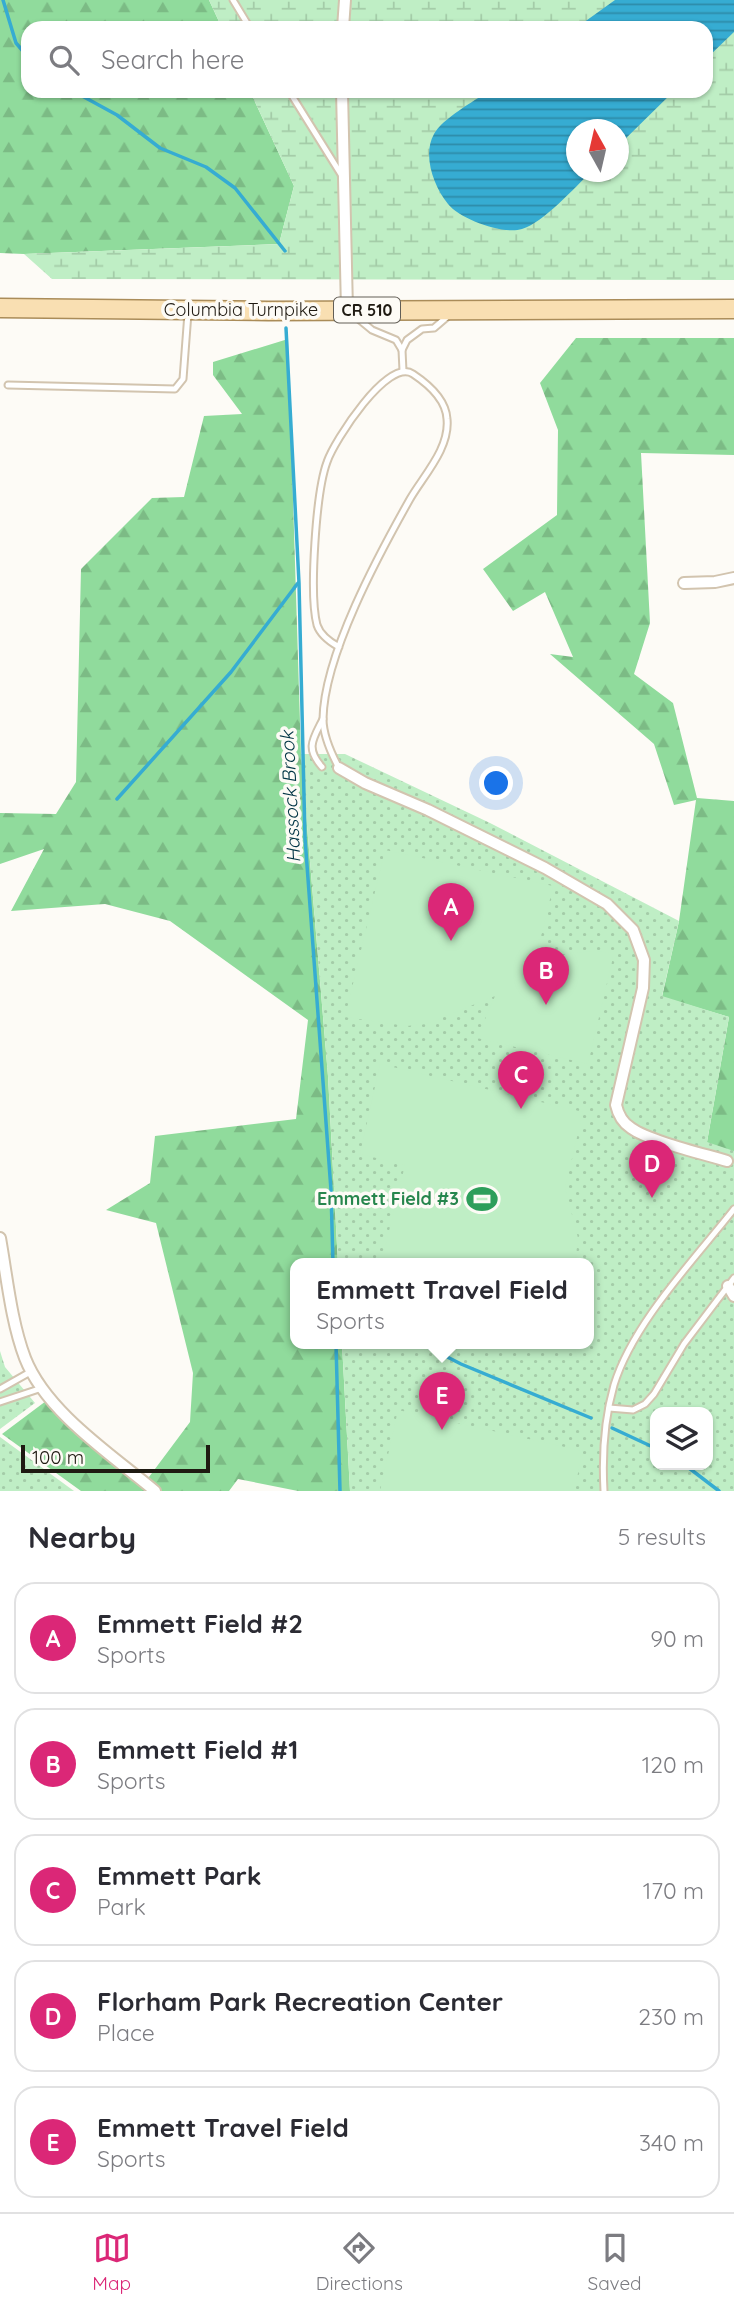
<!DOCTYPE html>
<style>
body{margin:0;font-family:Quicksand,sans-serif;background:#f2f2f3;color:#2b2b33}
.controls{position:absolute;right:21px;bottom:21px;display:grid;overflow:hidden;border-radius:14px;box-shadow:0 2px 5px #0004}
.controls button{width:63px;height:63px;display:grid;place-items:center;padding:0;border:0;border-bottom:2px solid #e1e1e2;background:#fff;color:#2b2b33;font:35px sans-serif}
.compass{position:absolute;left:566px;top:119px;width:63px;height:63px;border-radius:50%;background:#fff;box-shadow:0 2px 5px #0004;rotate:352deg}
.scale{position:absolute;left:21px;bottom:18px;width:189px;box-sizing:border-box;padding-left:7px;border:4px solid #1f1a12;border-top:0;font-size:19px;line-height:24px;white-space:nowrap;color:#1f1a12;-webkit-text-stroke:5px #fdfbf6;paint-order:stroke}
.you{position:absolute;left:497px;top:784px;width:24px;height:24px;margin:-18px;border:5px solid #fff;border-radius:50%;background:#1a73e8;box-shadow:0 0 0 10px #1a73e833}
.badge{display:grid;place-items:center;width:46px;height:46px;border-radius:50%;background:#db2777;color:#fff;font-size:23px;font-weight:700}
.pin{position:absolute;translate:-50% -58px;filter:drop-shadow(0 2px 4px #0008)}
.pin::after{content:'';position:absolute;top:37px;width:24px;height:21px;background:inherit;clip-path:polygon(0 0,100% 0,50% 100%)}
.popup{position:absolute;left:290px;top:1258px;width:304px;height:91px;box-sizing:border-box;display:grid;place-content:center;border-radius:14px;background:#fff;filter:drop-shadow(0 2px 5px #0005);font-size:23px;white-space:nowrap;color:#7c7c81}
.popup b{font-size:26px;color:#2b2b33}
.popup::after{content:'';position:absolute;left:50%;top:100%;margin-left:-14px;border:14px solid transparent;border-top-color:#fff}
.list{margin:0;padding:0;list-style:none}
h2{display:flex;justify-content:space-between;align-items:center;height:91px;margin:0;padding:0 28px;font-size:30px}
h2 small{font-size:23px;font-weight:400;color:#7c7c81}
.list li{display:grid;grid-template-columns:46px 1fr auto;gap:21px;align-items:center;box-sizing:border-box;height:112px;margin:0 14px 14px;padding:0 14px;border:2px solid #e1e1e2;border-radius:21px}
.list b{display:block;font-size:26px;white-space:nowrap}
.list p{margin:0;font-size:23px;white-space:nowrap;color:#7c7c81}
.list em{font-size:23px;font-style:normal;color:#7c7c81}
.icon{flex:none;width:38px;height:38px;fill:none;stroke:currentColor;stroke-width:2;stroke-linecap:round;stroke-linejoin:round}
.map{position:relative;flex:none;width:734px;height:1491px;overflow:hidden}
.search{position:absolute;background:#fff;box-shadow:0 2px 5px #0004;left:21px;right:21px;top:21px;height:77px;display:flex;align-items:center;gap:18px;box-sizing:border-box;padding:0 24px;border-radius:21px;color:#7c7c81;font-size:26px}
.sheet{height:721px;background:#fff}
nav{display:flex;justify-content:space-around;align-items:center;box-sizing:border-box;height:98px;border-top:2px solid #e1e1e2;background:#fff;font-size:19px;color:#7c7c81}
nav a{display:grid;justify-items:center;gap:4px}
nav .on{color:#db2777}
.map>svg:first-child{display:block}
.forest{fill:url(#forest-firs)}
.wetland{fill:url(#wetland-marsh);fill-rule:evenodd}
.park{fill:url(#park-dots);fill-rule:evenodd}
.pitch{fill:#bfeec5}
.water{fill:url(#water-rules)}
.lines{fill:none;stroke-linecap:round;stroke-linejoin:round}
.stream{stroke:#36acd2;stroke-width:3.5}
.lane-casing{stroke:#d2c4af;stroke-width:9}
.street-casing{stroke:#d2c4af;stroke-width:14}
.primary-casing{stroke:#aa8c59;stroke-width:21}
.lane{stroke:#fff;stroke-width:5}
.street{stroke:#fff;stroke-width:10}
.primary{stroke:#f9dfb2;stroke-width:18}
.labels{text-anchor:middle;stroke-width:7;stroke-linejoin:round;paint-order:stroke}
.shield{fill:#fdfbf6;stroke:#625e56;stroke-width:2}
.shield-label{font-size:16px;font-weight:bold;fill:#1f1a12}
.street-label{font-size:18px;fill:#1f1a12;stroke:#fdfbf6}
.leisure-label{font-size:18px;font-weight:bold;fill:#27864d;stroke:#fdfbf6;text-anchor:end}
.water-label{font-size:19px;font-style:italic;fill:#003545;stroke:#fdfbf6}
</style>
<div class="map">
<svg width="734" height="1491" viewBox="0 0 734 1491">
<defs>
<pattern id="forest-firs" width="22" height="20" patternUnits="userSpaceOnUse" patternTransform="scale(1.75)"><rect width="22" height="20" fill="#90db9c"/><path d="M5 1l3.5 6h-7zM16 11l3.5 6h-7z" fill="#7cbb85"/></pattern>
<pattern id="wetland-marsh" width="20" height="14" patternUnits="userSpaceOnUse" patternTransform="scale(1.75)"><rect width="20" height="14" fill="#bfeec5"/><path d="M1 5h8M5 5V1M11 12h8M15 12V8" fill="none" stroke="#a4cca8"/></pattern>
<pattern id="park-dots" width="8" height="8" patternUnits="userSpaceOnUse" patternTransform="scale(1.75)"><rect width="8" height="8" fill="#bfeec5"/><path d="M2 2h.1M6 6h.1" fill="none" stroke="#a4cca8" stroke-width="1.8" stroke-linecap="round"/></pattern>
<pattern id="water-rules" width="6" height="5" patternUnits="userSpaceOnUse" patternTransform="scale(1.75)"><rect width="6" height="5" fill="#36acd2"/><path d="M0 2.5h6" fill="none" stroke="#2d8ba9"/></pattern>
</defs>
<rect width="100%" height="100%" fill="#fdfbf6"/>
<g class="forest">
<polygon points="0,0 209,0 222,28 28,28 28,91 250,91 294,186 279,244 24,254 0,253"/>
<polygon points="576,338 734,338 734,455 641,453 650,623 634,674 673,703 697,798 734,801 734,1197 707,1142 729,1017 662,997 679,921 696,800 674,805 654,744 550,654 573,657 545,592 513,611 483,569 557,515 558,430 540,383"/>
<polygon points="288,339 301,754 328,1076 338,1264 295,1264 295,1344 342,1344 350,1491 298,1491 238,1479 229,1491 81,1491 2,1434 50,1398 146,1481 190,1422 193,1373 156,1223 106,1210 150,1183 155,1136 296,1119 308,1020 170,921 105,904 11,911 44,849 0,864 0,813 56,814 76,782 81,569 152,498 184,497 204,416 242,414 213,375 213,362"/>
</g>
<path class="wetland" d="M209 0H734V280L52 279 24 254 279 244 294 186 250 91H706V28H222ZM576 130H618V172H576Z"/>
<g class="park">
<path d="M301 754H345L490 823 679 921 662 996 729 1017 707 1142 734 1151V1491H350L342 1344H589V1264H338L328 1076ZM655 1412H708V1465H655Z"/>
<polygon points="0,1351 5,1367 35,1403 0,1429"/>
<polygon points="0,1437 74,1491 0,1491"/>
</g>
<g class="pitch">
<path d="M385 850 553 886 543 930 531 965C564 954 578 949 614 953L588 1064 477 1038 495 996 426 1024 407 1026 345 1017Z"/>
<polygon points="380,1064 583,1112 565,1188 578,1238 575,1264 381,1264 405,1165 360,1154"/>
<polygon points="398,1410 583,1451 574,1491 380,1491"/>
</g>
<g class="water">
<polygon points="615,0 734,0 734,32 706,59 706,28 576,28"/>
<path d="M489 91H674L619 145 618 130H576V172H591C575 187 543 223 522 229 503 235 460 219 448 204 434 187 422 155 434 134 442 119 474 101 489 91Z"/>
</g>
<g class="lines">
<g class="stream">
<polyline points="3,0 16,43 28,57"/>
<polyline points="73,91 117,115 160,148 206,167 235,188 285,251"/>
<polyline points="286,328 299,583 305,838 331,1190 333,1264"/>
<polyline points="117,799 231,672 298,583"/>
<polyline points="336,1344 340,1491"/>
<polyline points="422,1344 461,1364 591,1418"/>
<polyline points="612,1428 655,1448"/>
<polyline points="685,1465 719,1491"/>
</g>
<g class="lane-casing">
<g id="lane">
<polyline points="233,0 250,28"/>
<polyline points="289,91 342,176"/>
<polyline points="355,316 372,330 396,340 402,350"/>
<polyline points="403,371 402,350 407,340 422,329 434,328 448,316"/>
<polyline points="8,385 175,389 183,379 188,313"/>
<path d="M339 647C330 642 320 634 317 625 309 594 316 492 327 462 334 441 388 357 413 374 428 384 446 400 447 419 450 448 424 475 410 499 379 554 324 655 323 719 323 736 331 753 339 768"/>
<path d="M322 767C305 748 313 739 323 719"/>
<polyline points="0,1389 32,1371"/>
<polyline points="0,1402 42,1388"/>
<polyline points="609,1408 633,1410 645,1404 654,1394 684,1344 734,1278"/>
<path d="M604 1491C602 1455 604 1420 614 1385 633 1323 694 1260 734 1209"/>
</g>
</g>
<g class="street-casing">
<g id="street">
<polyline points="343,28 345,0"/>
<polyline points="342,91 347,310"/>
<polyline points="684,583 715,582 734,578"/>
<path d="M339 768 365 783 428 810 545 868 607 904 633 930 644 960 643 988 616 1105C618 1114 623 1123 631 1128 649 1141 704 1154 727 1161"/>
<path d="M0 1238C7 1277 11 1321 25 1358 46 1412 112 1455 155 1491"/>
<polyline points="728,1286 734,1296"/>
</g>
</g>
<g class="primary-casing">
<polyline id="primary" points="0,308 268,311 734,309"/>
</g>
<use href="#lane" class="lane"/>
<use href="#street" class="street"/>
<use href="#primary" class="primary"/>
</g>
<defs>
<g id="stadium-bare" transform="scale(2.415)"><path d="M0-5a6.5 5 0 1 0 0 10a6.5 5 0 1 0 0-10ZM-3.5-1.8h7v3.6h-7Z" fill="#2e9e5b" stroke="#fdfbf6" stroke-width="2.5" paint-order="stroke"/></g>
</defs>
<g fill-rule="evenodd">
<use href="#stadium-bare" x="482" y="1199"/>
</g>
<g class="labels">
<rect class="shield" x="334" y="297.5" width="66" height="25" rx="5"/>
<g class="shield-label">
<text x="367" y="316">CR 510</text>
</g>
<g class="street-label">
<text x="241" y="316">Columbia Turnpike</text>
</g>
<g class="leisure-label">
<text x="459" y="1205">Emmett Field #3</text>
</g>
<g class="water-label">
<text transform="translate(290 797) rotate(-93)" y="7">Hassock Brook</text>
</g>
</g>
</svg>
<div class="controls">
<button><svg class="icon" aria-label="layers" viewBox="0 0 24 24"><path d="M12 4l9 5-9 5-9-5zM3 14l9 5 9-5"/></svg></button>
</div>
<svg class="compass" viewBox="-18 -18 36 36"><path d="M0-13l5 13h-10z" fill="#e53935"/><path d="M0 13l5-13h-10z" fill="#7c7c81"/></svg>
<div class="scale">100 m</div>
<div class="you"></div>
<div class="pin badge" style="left:451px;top:941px">A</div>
<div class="pin badge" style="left:546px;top:1005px">B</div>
<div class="pin badge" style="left:521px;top:1109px">C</div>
<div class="pin badge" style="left:652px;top:1198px">D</div>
<div class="pin badge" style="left:442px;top:1430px">E</div>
<div class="popup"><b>Emmett Travel Field</b>Sports</div>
<div class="search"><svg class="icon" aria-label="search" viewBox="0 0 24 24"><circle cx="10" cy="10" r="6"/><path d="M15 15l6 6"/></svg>Search here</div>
</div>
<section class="sheet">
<h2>Nearby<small>5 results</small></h2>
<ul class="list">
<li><span class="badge">A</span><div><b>Emmett Field #2</b><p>Sports</p></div><em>90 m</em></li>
<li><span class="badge">B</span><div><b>Emmett Field #1</b><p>Sports</p></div><em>120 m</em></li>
<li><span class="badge">C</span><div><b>Emmett Park</b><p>Park</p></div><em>170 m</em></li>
<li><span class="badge">D</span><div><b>Florham Park Recreation Center</b><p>Place</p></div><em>230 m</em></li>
<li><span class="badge">E</span><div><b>Emmett Travel Field</b><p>Sports</p></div><em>340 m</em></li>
</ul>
</section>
<nav>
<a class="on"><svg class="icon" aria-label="map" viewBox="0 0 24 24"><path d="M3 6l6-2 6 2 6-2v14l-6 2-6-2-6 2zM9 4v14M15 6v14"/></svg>Map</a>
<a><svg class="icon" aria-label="directions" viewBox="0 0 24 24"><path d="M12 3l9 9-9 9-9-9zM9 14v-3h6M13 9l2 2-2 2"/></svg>Directions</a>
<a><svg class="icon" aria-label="saved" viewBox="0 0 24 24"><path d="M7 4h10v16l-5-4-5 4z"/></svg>Saved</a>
</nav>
